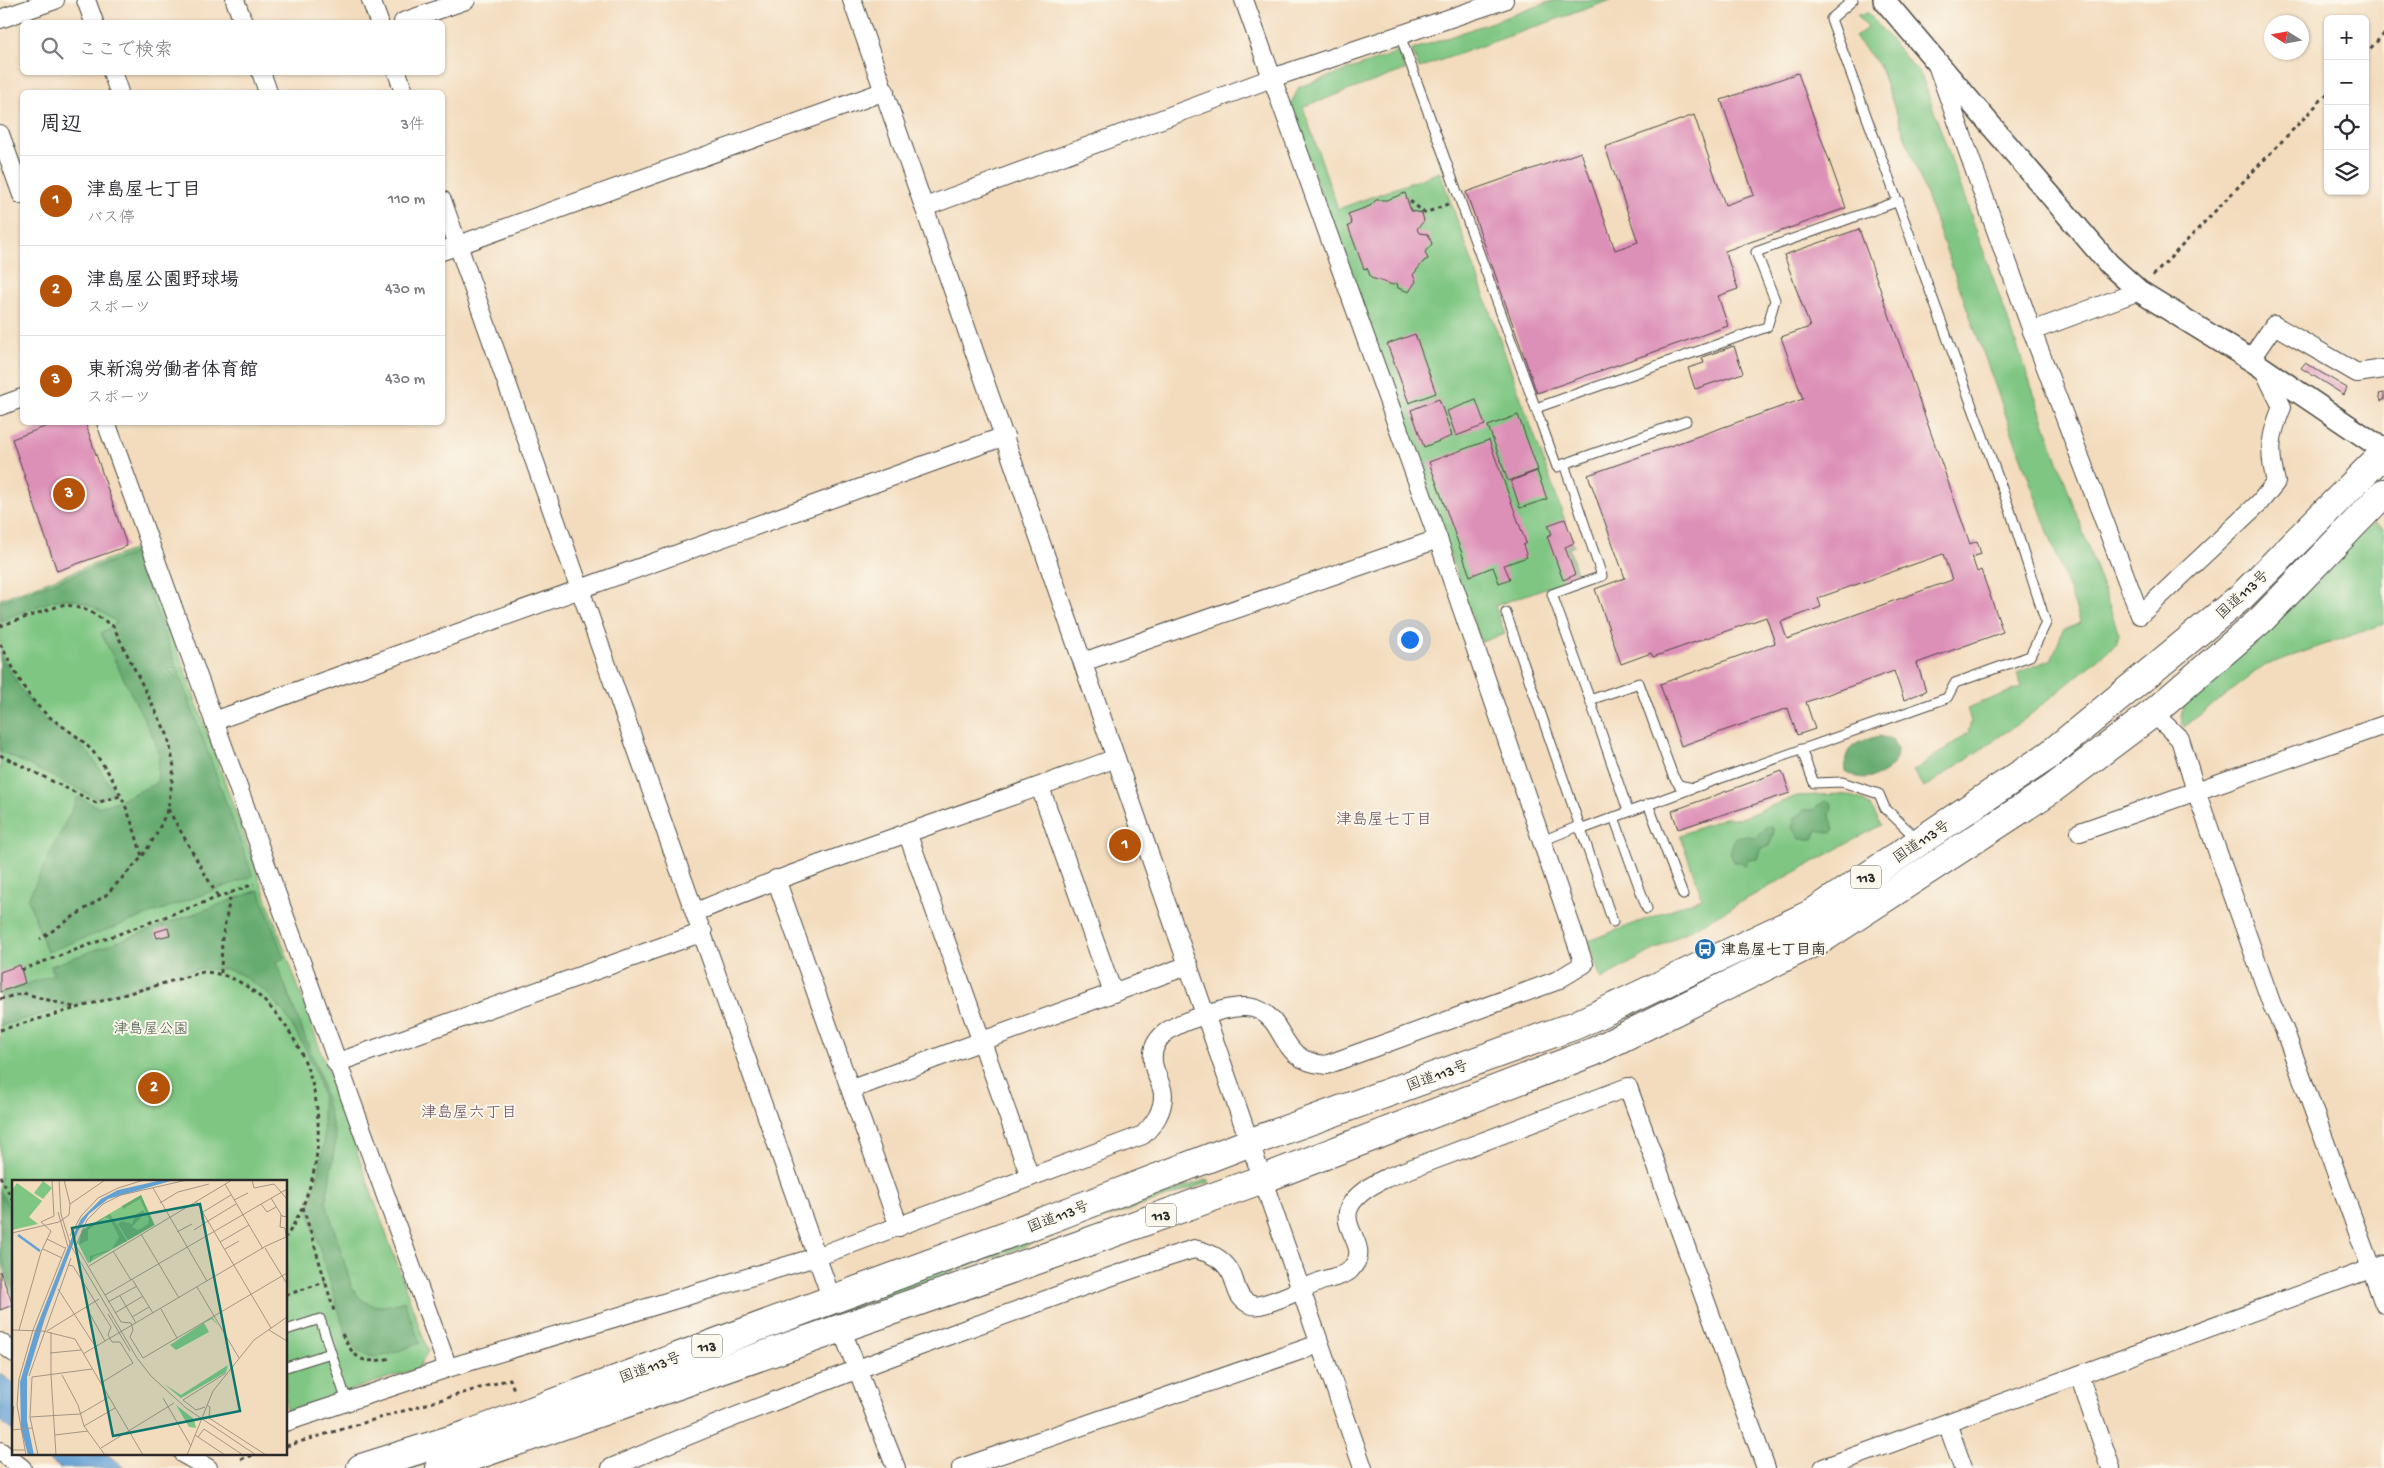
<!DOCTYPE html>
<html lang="ja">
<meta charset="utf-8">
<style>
body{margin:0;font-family:"Gochi Hand","Klee One",sans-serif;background:#f2f2f3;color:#2b2b33}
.controls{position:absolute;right:15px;top:15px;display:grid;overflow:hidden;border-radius:8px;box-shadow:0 1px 4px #0004}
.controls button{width:45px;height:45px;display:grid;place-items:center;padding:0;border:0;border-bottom:1px solid #e1e1e2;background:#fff;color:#2b2b33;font:25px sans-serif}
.compass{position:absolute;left:2264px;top:15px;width:45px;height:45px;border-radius:50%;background:#fff;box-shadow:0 1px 4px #0004;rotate:281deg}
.you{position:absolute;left:1409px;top:639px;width:18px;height:18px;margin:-12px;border:4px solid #fff;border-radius:50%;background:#1a73e8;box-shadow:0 0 0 8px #1a73e833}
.badge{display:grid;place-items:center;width:32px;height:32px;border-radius:50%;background:#b45309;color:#fff;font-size:16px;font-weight:700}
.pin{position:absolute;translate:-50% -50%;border:2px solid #fff;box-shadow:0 1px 5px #0006}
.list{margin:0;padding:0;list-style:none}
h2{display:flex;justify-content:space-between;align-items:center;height:65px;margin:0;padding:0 20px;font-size:21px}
h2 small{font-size:16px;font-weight:400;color:#7c7c81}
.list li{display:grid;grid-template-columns:32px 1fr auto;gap:15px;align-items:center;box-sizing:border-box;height:90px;padding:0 20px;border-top:1px solid #e1e1e2}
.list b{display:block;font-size:19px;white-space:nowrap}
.list p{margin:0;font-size:16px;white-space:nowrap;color:#7c7c81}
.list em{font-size:16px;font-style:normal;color:#7c7c81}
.icon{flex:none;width:28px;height:28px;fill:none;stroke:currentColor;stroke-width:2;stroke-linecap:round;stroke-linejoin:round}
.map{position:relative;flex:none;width:2384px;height:1468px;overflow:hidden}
.search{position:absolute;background:#fff;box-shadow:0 1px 4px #0004;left:20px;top:20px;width:425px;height:55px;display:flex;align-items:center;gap:12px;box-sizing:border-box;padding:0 18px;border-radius:8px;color:#7c7c81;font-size:19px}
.panel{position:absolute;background:#fff;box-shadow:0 1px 4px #0004;left:20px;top:90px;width:425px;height:335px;border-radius:8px}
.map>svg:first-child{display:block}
.green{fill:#7ec682;stroke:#547856}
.forest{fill:#66ab70;stroke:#486b4e}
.water{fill:#63a0d4;stroke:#476680}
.building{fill:#dd90b7;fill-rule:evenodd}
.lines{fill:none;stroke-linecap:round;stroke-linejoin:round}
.service-casing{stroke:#494641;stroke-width:11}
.minor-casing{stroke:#494641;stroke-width:20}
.tertiary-casing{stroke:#494641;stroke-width:24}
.trunk-casing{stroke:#494641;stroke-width:30}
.path{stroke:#494641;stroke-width:3;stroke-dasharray:4 4;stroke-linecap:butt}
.service{stroke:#fff;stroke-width:9}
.minor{stroke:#fff;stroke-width:18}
.tertiary{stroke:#fff;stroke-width:21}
.trunk{stroke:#fff;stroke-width:28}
.labels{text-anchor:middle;stroke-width:4;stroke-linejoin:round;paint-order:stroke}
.shield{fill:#fbf7ec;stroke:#696865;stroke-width:1}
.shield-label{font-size:14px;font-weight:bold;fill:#2b2b2b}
.street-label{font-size:15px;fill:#2b2b2b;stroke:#fbf7ec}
.poi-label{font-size:15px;font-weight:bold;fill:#2b2b2b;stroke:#fbf7ec;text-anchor:start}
.park-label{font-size:15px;fill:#445a45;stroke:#fbf7ec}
.neighbourhood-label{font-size:16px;fill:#694e5c;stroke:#fbf7ec}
.inset-river{fill:none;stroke:#63a0d4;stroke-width:2.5}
.inset-road{fill:none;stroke:#a39583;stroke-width:1}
.view{fill:#0f766e;fill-opacity:0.15;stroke:#0f766e;stroke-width:2.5}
.inset-edge{fill:none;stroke:#2b2b2b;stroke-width:2.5}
</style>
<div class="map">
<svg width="2384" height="1468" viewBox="0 0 2384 1468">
<rect width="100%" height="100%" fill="#fbf7ec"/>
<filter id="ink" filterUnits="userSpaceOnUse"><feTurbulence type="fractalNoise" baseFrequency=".02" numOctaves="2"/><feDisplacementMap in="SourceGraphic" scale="10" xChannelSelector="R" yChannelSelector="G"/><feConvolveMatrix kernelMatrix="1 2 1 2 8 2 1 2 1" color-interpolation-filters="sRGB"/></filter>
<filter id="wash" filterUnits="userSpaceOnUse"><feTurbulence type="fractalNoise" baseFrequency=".0096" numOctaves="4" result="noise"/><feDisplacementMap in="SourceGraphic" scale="20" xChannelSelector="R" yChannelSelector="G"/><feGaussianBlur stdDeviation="1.12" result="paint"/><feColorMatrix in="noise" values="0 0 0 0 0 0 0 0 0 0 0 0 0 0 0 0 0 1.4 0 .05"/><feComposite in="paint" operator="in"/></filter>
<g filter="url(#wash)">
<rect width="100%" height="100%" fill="#f3dcbd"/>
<g class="green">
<polygon points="1555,0 1611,0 1419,68 1412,50"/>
<polygon points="1868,13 1922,77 2119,634 2117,643 2025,719 1924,788 1913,771 1968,733 1971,722 1967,708 2022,687 2017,673 2052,659 2063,630 2081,623 1879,65 1855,37 1867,28 1857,14"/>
<polygon points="1399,52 1405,70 1303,107 1338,209 1440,172 1574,546 1569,548 1578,576 1495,606 1505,634 1481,642 1290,106 1299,87"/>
<polygon points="2373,523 2384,530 2384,624 2263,666 2184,727 2181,717 2184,700"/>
<polygon points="141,547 428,1351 419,1368 286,1411 286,1182 14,1182 14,1298 0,1259 0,599"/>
<path d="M1841 794C1865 798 1871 804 1881 825L1601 979 1588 941 1702 898 1680 835 1727 817 1738 819 1797 796Z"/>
<polygon points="1208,1179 1210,1182 962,1268 414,1468 392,1468 1046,1228 1121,1209"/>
</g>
<g class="forest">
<path d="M135 553 253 876 47 952 28 899 78 797 98 807 118 801 157 783 159 756 155 741 101 633 117 623C104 612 81 598 64 599 48 600 16 615 0 621V602Z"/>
<polygon points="0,654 20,688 42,718 74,739 90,755 115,793 98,799 0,751"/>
<path d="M1879 736 1892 739C1893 742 1896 747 1897 750 1898 775 1861 786 1846 771 1842 746 1857 742 1879 736Z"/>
<polygon points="1826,801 1830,802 1832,806 1830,816 1834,830 1832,833 1817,830 1813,839 1800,839 1792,828 1795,818 1804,810 1815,810 1817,806"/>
<polygon points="1766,826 1772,827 1774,832 1769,846 1760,849 1757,859 1748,860 1745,866 1741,862 1734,862 1730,851 1736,837 1745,835 1755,838 1760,832 1764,831"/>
<path d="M259 890 284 958 276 962 319 1073 336 1139 326 1202 352 1288C365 1309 383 1309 404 1301L420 1343C388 1354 367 1371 346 1335L308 1209 318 1179 324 1143 322 1096 316 1073 305 1048 285 1014 266 992 240 974 226 969H199L0 1026V994L53 975 51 966Z"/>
<polygon points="0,1190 14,1217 14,1291 0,1252"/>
</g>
<g class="water">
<polygon points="0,1373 14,1384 14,1432 0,1421"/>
<polygon points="42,1454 107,1454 124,1468 60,1468"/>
</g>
<g id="blocks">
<g class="building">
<polygon points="1798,73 1846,208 1725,251 1738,289 1718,296 1728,326 1537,393 1466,192 1581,152 1615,250 1638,242 1605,147 1694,115 1725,205 1754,195 1721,100"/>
<polygon points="1405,193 1411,211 1422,213 1424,221 1417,229 1419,233 1428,234 1432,244 1425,252 1428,259 1424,261 1413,275 1416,281 1409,292 1398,288 1397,283 1393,285 1371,278 1367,268 1364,269 1348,226 1352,224 1348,214 1370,206 1376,200 1387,200"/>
<path d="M1859 229 1970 544 1977 541 1981 554 1972 557 1977 572 1981 570 2003 632 1917 663 1926 691 1904 700 1894 671 1806 702 1815 729 1797 735 1788 708 1681 746 1660 684 1775 643 1766 617 1653 657 1651 653 1621 664 1595 589 1625 578 1588 475 1803 399 1781 337 1810 327 1784 255ZM1943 554 1952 580 1787 639 1781 622 1821 607 1818 598Z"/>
<polygon points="1415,334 1436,393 1409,403 1387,344"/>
<polygon points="1734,346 1743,373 1695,389 1688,368 1704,363 1702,357"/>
<polygon points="2305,363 2347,388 2344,395 2301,368"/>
<polygon points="2384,393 2384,400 2381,401 2379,394"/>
<polygon points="1439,399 1452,436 1424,447 1411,410"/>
<polygon points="1476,400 1485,425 1456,436 1447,411"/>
<polygon points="1518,415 1538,470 1508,481 1488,426"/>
<polygon points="58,422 85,422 127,546 57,571 12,439"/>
<polygon points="1489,440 1526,543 1523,545 1527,557 1504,565 1510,579 1499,583 1493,567 1470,576 1429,462"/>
<polygon points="1537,471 1547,499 1520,508 1511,481"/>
<polygon points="1565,519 1574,543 1565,547 1575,575 1563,580 1547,536 1552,534 1548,525"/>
<polygon points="1782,771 1790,793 1678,829 1672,811"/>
<polygon points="168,928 170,935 157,938 155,932"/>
<polygon points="20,965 25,983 0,992 0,972"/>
<polygon points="0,1271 13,1305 0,1310"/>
</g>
</g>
</g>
<g filter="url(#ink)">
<use href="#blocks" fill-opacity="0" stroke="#494641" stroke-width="1"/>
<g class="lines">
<g class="service-casing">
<g id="service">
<polyline points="1400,35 1557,467 1564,464 1602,576 1552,594 1590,700 1639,683 1673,776 1679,785 1693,788 1947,698 1955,683 2030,656 2046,623 2011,513 1831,19 1853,0"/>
<polyline points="1536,408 1767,327 1775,300 1756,252 1899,201"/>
<polyline points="1564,464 1686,421"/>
<polyline points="1506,613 1613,922"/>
<polyline points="1590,700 1628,811"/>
<polyline points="1801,749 1814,783 1842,782 1879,794 1885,808 1918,840"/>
<polyline points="1648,804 1683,895"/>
<polyline points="1614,817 1647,909"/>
<polyline points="1580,830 1693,788"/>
<polyline points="1542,841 1579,826"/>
<polyline points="286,1330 320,1319 347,1402"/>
<polyline points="286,1367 331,1353"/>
</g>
</g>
<g class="minor-casing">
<g id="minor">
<polyline points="86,0 94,22"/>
<polyline points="235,0 243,22"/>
<polyline points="371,0 379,22"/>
<polyline points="852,0 1363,1468"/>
<polyline points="0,19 55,0"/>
<polyline points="403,22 466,0"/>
<path d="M1937 65 2032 331 2140 615 2260 502 2276 482C2268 451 2270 436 2282 407L2263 368"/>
<polyline points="112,72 119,92"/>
<polyline points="261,72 268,92"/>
<polyline points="397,72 404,92"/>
<polyline points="0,134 22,195"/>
<polyline points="442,200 832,1300"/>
<polyline points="925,207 1272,78 1504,0"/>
<polyline points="442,251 885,91"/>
<polyline points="2032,331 2139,291"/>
<polyline points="2250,360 2274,325 2357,373 2384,369"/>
<polyline points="0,406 22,398"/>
<polyline points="106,422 448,1368"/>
<polyline points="1083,662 1438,539"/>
<polyline points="2153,713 2180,739 2196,791 2272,1005 2284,1029 2384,1304"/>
<polyline points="214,721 1005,436"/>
<polyline points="1040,787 1113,993"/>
<polyline points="907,832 1030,1177"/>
<polyline points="2080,832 2384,725"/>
<polyline points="776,879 899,1227"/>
<path d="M696 912C834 855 977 811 1116 758"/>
<polyline points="336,1063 703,932"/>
<polyline points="852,1089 1189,965"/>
<polyline points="841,1328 896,1468"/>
<polyline points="0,1342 14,1353"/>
<polyline points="2079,1375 2111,1468"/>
<path d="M286 1422 448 1368 816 1257 1143 1135C1154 1124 1163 1112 1163 1095 1163 1086 1156 1076 1154 1067 1146 1036 1176 1024 1199 1017 1216 1012 1242 1002 1259 1010 1288 1024 1278 1061 1326 1065L1556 981 1584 964 1438 539 1244 0"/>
<polyline points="1947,1423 1963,1468"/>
<polyline points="0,1451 22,1468"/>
<polyline points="183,1454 208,1468"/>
<path d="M611 1468C729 1417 848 1372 969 1328 1044 1301 1118 1272 1194 1249 1208 1252 1224 1259 1231 1273 1236 1282 1236 1296 1246 1302 1250 1305 1255 1306 1260 1305 1282 1300 1303 1288 1324 1280 1331 1278 1343 1276 1349 1271 1351 1270 1352 1267 1354 1265 1375 1238 1309 1215 1386 1178L1628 1087 1766 1468"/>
<polyline points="961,1468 1319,1344"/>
<polyline points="1823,1468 2384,1264"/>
</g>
</g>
<g class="tertiary-casing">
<polyline id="tertiary" points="1884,0 2109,264 2139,291 2254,362 2384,450"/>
</g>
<g class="trunk-casing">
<g id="trunk">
<polyline points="361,1468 475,1432 1052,1218 1251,1142 1576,1025 1811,914 2049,755 2242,596 2384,453"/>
<polyline points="440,1468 1060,1252 1263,1179 1593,1052 1825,937 2052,789 2153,713 2262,619 2384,493"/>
</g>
</g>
<g class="path">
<polyline points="2365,54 2384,34"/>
<polyline points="1410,201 1425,213 1448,204"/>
<polyline points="2153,276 2328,93"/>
<polyline points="0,626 65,604 89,611 113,626 168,736 174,767 168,809 156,835 142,857 106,895 40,939"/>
<path d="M0 644C12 664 22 689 38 706 50 720 67 728 80 739 114 768 131 815 142 857"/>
<polyline points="0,755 96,803 120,796"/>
<polyline points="168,809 218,897"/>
<polyline points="21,970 254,884"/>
<polyline points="221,973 222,939 231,893"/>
<polyline points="0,999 23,993 77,1008"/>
<path d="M0 1030 203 972C231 973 252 987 271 1008 329 1071 333 1166 286 1237"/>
<polyline points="0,1176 14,1203"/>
<polyline points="303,1207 334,1311"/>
<polyline points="286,1295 325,1282"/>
<path d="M342 1334C355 1360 362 1365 391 1358"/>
<polyline points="286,1446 510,1379 514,1390"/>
<polyline points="241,1459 257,1454"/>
</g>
<use href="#service" class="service"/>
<use href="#minor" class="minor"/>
<use href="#tertiary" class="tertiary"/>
<use href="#trunk" class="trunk"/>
</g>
</g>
<defs>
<g id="bus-disc" transform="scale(1.125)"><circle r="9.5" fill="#1f6fb2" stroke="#fbf7ec"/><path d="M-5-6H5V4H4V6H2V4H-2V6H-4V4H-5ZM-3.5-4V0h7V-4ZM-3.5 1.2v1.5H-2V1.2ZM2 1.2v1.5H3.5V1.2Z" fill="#fff"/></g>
</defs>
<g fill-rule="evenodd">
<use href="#bus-disc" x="1705" y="949"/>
</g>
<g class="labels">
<g class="shield">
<rect x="1851" y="865.5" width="30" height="23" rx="4"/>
<rect x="1146" y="1203.5" width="30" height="23" rx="4"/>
<rect x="692" y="1334.5" width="30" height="23" rx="4"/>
</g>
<g class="shield-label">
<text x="1866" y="882">113</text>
<text x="1161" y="1220">113</text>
<text x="707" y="1351">113</text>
</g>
<g class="street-label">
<text transform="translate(2242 594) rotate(-42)" y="5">国道113号</text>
<text transform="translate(1921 841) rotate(-34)" y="5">国道113号</text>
<text transform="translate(1437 1075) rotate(-20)" y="5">国道113号</text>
<text transform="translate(1058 1216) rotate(-21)" y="5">国道113号</text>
<text transform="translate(650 1367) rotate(-20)" y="5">国道113号</text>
</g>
<g class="poi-label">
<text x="1721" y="954">津島屋七丁目南</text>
</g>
<g class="park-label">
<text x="151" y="1033">津島屋公園</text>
</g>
<g class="neighbourhood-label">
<text x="1384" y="824">津島屋七丁目</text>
<text x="469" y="1117">津島屋六丁目</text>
</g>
</g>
<g transform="translate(12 1180)">
<rect width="275" height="275" fill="#f3dcbd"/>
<path d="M31 1 40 8 31 19 22 13ZM5 3 30 21 17 37 26 44 0 50V10ZM129 15 143 45 76 83 66 63 70 50ZM200 137 207 146 200 139 192 143 197 152 164 170 158 165ZM216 185 214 192 169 218 152 204 169 215ZM164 225 182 239 184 248 177 247Z" fill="#7ec682"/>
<path d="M129 15 142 45 116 60 106 44 110 41 120 44 123 35 131 30 133 33 120 47 126 50 136 44 137 39 128 19 111 29 110 26ZM98 34 115 61 109 64 100 69 95 72 82 76 78 83V76L100 69 107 57 98 39 93 37 76 50V60L67 65 70 50Z" fill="#66ab70"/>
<path d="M150 0H162L96 19 77 34 66 51 33 138 15 197V241L22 275H16L9 249 8 202 23 151 60 57 69 39 89 19 106 10Z" fill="#63a0d4"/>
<path class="inset-river" d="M6 55 28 71M0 245 1 226"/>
<path class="inset-road" d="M47 0 49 34 59 66 125 178 139 196 174 228 244 275M240 0 242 8 262 4 275 19M213 4 251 69M141 8 195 101M259 18 270 36 275 37M222 20 236 13M184 21 259 148M148 23 166 12 197 4M58 24 93 0M249 24 255 32 264 27M46 32 56 67M191 32 219 15M269 35 268 47 273 48 274 56M196 41 224 24M182 50 196 41M165 52 180 44M0 53 47 42 57 35 58 24 52 0M129 54 167 118M58 56 69 36 86 18 106 8 132 0M35 59 53 68M208 62 237 45M64 66 109 142 119 143 121 150 118 157 131 178 275 93M63 68 75 40 91 24 109 15 175 0M253 68 275 104M31 69 50 78M213 69 227 61M101 71 119 100M56 85 61 86 99 147 96 155 100 162H108L121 183 89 203M77 86 220 0M120 99 141 133M185 107 227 178M46 109 83 166M93 115 275 9M108 116 124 143M96 122 125 106M74 127 93 161M149 129 165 158M103 133 131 116M96 134 118 171M120 137 137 127M0 150 31 151 63 159 131 275M7 150 29 72 39 51 29 42 42 36 40 0M257 150 275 161M35 151 87 119M39 152V195M38 173 69 170M71 174 254 66 274 57M39 195 44 275M50 195 66 225 72 246 93 275M17 196 59 78M151 218 179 266M195 225 198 227 197 238 254 275M193 227 184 230 171 220 214 193M18 237 68 234 97 217M72 246 103 228M0 250 20 248M43 255 76 251M183 255 213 275M186 257 192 249 231 275M89 268 162 223M0 275 1 270H13M14 275 5 225 7 199 21 150 54 67M26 275 18 237 20 197 80 189M175 275 201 211 242 160 275 137"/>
<path class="view" d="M188 24 228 231 101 256 60 48Z"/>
<rect width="275" height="275" class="inset-edge"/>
</g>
</svg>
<div class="controls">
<button>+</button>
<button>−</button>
<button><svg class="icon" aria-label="locate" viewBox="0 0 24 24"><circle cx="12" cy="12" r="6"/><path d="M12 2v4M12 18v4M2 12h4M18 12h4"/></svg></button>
<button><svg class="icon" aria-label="layers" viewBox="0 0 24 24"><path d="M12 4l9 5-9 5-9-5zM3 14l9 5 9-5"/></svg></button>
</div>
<svg class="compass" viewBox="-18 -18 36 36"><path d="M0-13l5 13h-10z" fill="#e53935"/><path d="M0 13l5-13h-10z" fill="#7c7c81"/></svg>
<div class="you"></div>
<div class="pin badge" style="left:1125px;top:845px">1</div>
<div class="pin badge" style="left:154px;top:1088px">2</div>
<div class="pin badge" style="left:69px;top:494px">3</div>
<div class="search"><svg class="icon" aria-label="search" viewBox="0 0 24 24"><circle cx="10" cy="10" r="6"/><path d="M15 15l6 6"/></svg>ここで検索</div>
<section class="panel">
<h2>周辺<small>3件</small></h2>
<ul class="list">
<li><span class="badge">1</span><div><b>津島屋七丁目</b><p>バス停</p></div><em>110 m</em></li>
<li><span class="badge">2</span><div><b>津島屋公園野球場</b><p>スポーツ</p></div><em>430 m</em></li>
<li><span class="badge">3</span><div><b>東新潟労働者体育館</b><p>スポーツ</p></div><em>430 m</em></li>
</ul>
</section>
</div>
